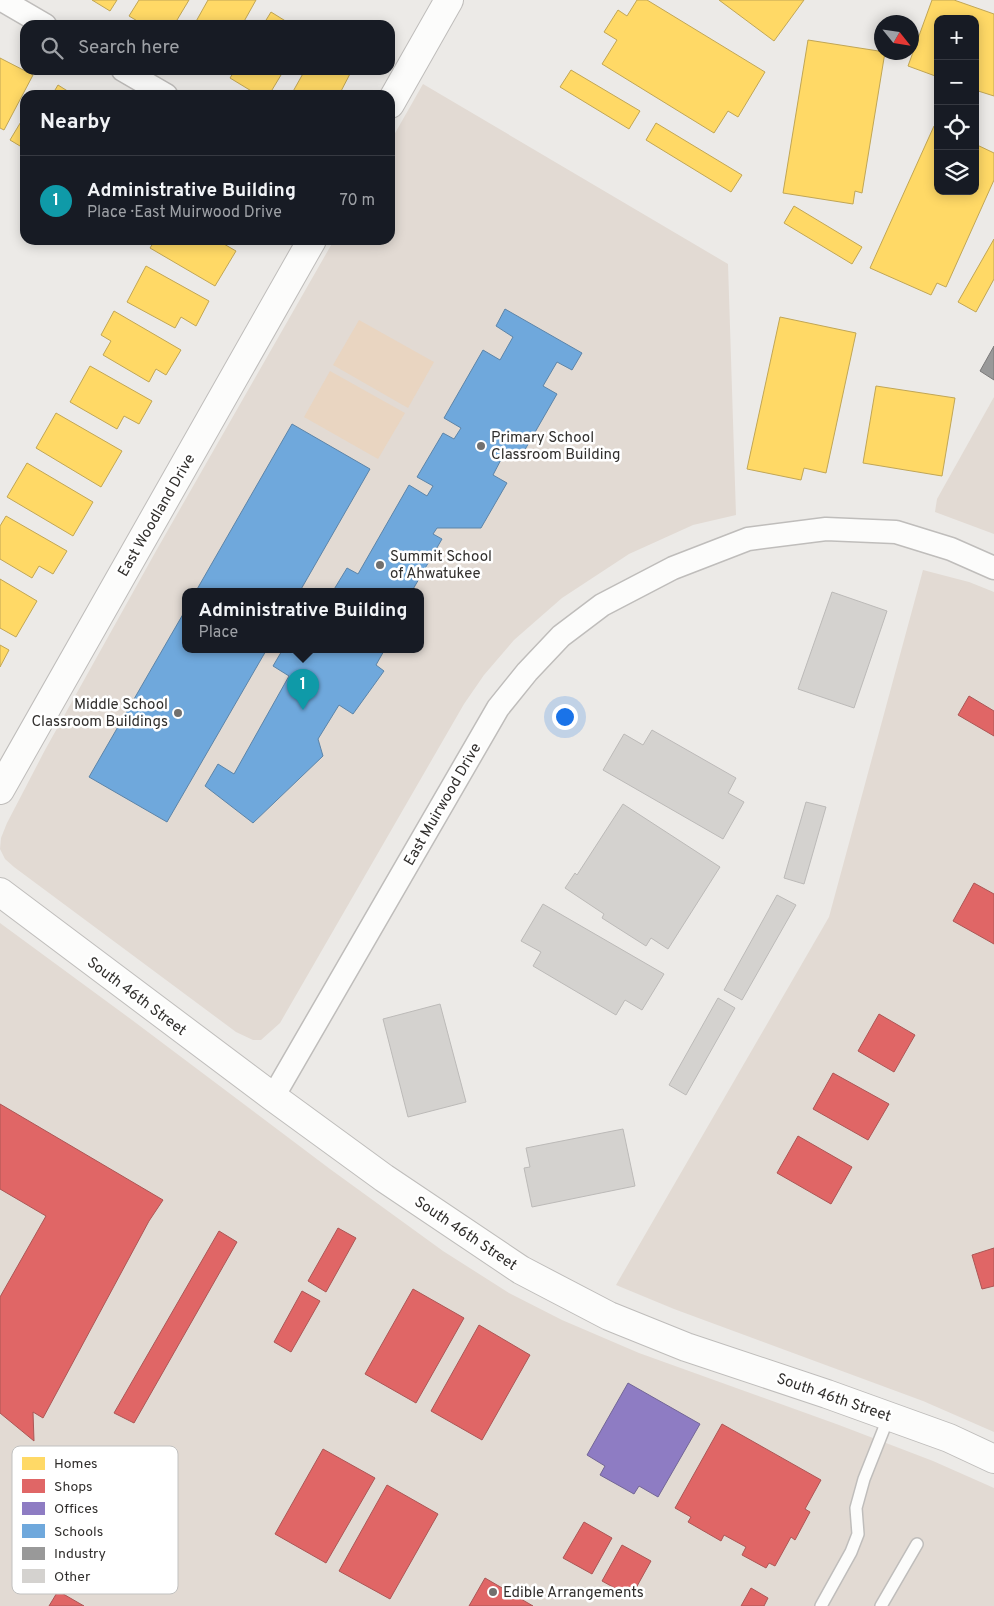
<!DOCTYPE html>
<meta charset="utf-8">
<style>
body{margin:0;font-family:Overpass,sans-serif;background:#242831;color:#f1f3f6}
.controls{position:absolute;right:15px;top:15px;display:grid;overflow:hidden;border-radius:10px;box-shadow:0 2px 12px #0003}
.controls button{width:45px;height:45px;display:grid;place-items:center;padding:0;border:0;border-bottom:1px solid #363941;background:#171b24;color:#f1f3f6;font:25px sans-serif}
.compass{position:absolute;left:874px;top:15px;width:45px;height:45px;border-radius:50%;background:#171b24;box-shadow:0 2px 12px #0003;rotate:120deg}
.you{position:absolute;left:564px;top:716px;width:18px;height:18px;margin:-12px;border:4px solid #fff;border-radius:50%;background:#1a73e8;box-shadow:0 0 0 8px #1a73e833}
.badge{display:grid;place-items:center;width:32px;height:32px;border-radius:50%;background:#8c9099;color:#fff;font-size:16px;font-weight:700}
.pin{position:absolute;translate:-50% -41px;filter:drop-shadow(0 1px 2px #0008)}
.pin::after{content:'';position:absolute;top:26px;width:18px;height:15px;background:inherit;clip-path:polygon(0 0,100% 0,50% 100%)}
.popup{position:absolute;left:182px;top:588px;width:242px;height:65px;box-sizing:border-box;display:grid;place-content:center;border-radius:10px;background:#171b24;filter:drop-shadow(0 1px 4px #0005);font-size:16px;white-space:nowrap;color:#9ea1a6}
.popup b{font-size:19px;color:#f1f3f6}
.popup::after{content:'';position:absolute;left:50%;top:100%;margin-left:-10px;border:10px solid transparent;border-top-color:#171b24}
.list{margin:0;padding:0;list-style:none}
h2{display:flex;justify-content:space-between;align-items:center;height:65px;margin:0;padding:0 20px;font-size:21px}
h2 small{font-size:16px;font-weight:400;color:#9ea1a6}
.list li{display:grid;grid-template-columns:32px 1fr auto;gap:15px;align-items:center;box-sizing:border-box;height:90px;padding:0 20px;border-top:1px solid #363941}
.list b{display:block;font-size:19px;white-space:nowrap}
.list p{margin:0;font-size:16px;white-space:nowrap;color:#9ea1a6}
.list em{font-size:16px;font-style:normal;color:#9ea1a6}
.icon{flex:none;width:28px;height:28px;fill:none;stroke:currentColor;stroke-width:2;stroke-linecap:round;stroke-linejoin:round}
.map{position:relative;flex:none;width:994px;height:1606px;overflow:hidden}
.search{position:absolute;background:#171b24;box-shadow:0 2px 12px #0003;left:20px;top:20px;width:375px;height:55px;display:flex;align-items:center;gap:12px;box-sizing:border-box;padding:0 18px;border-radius:15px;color:#9ea1a6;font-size:19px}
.panel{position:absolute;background:#171b24;box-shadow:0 2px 12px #0003;left:20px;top:90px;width:375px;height:155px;border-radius:15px}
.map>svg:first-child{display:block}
.built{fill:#e2dad3;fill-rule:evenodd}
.green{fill:#e9d5c1}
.homes{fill:#ffd966;stroke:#c1a655}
.shops{fill:#e06666;stroke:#ac5655}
.offices{fill:#8e7cc3;stroke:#726596}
.schools{fill:#6fa8dc;stroke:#5c84a8}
.industry{fill:#999;stroke:#7a7979}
.building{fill:#d4d2cf;stroke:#bcbab8}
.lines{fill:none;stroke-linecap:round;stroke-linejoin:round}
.service-casing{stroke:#bfbdbb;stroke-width:14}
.minor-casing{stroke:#bfbdbb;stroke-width:25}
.tertiary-casing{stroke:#bfbdbb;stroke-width:30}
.service{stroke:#fcfcfb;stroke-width:11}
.minor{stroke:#fcfcfb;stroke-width:22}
.tertiary{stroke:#fcfcfb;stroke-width:28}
.poi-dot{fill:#72706e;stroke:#fff;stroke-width:2}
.labels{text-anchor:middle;stroke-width:5;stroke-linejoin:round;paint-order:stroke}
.poi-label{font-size:15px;fill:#312f2d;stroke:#fff;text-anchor:start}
.street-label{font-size:15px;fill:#312f2d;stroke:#fff}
.key{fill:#fff;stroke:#c1c1c0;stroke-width:1}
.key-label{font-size:14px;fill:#312f2d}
</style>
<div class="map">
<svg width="994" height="1606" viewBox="0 0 994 1606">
<rect width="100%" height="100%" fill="#eceae7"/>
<g class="built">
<path d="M423 84 728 264 736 515 693 525 629 554 562 598 514 640 484 675 464 704 280 1023 261 1040H253L236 1032 14 867 5 859 0 849 1 838 7 823 45 750 156 551 334 240H390V142ZM186 591H420V649H186Z"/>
<polygon points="994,397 994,534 935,512 937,499"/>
<polygon points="923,570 969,582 994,592 994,1432 923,1401 674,1309 616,1285 829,917"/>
<polygon points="0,923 132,1020 330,1169 443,1251 509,1293 562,1320 639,1353 839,1425 933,1461 994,1488 994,1606 0,1606"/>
</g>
<g class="green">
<polygon points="359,320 434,362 408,408 333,365"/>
<polygon points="330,371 405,413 378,459 304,417"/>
</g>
<g class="homes">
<polygon points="92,0 117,0 110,11"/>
<polygon points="139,0 189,0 174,25 144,25 129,16"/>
<polygon points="208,0 256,0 242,25 194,25"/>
<polygon points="637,0 647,0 765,72 738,117 728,111 714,133 602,64 617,40 604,32 618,10 627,16"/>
<polygon points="719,0 804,0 774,41"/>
<polygon points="932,0 954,0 994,14 994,96 975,90 975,19 938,19 938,77 908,66"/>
<polygon points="271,12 292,25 263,25"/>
<polygon points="808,40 885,52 862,193 855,191 853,204 783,193"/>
<polygon points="0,58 33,75 4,130 0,128"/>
<polygon points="235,70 284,70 269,95 258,95 230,78"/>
<polygon points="305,70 352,70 339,95 291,95"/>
<polygon points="571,70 640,111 629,129 560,87"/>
<polygon points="58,85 74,95 52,95"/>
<polygon points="25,115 25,149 10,140"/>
<polygon points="656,123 742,175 731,192 646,140"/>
<polygon points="934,126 938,128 938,191 975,191 975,144 994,153 994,180 946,287 937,283 931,295 870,268"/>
<polygon points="794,206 862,247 852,264 784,223"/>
<polygon points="994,239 994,279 976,312 958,302"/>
<polygon points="155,240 217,240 236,251 215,286 150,248"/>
<polygon points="146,266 209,301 196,326 181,317 175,328 127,302"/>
<polygon points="114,311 181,350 166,375 156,369 149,382 103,355 111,341 101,335"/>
<polygon points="780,317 856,333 826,473 804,468 801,480 747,469"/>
<polygon points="90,366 152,401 139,424 124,416 117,429 70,402"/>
<polygon points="876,386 955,398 942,476 863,463"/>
<polygon points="56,413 122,451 101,487 36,448"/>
<polygon points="27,463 93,502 73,536 7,497"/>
<polygon points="6,516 67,551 53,574 39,566 32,578 0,559 0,526"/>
<polygon points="0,579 37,601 16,637 0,628"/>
<polygon points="0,645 9,650 0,667"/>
</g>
<g class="shops">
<polygon points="969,696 994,711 994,736 958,715"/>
<polygon points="974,883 994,894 994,944 953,921"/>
<polygon points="879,1014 915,1035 894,1072 858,1051"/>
<polygon points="833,1073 889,1104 868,1140 813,1109"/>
<polygon points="0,1104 163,1200 149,1221 43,1418 33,1412 34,1441 0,1413 0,1297 46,1216 0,1189"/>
<polygon points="798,1136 852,1167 831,1204 777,1173"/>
<polygon points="338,1228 356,1238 326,1292 308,1281"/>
<polygon points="219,1231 237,1242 134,1423 114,1413"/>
<polygon points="994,1248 994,1286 982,1289 972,1255"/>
<polygon points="413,1289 464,1318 416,1403 365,1374"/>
<polygon points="302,1291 320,1301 291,1352 274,1342"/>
<polygon points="479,1325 530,1355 482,1440 431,1411"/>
<polygon points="722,1424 821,1480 805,1509 810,1512 795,1540 791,1537 775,1566 769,1563 766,1568 742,1555 746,1547 724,1535 721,1541 688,1522 691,1517 675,1508"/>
<polygon points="323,1449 375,1478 326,1563 275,1534"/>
<polygon points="387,1485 438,1514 390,1599 339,1571"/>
<polygon points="584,1522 612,1538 592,1574 563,1558"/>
<polygon points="622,1545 651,1561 631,1597 602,1581"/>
<polygon points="485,1578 533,1606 469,1606"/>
<polygon points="751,1588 768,1598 764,1606 741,1606"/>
<polygon points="58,1591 84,1606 49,1606"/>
</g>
<polygon class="offices" points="628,1383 700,1424 658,1497 639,1486 634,1494 600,1475 605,1466 587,1455"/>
<g class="schools">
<polygon points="505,309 582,353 572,370 557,362 543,386 557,394 519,460 505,452 493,475 507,483 481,528 437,528 433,534 442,539 412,591 333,591 347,568 358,574 409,485 427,496 433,486 417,477 443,433 454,439 461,428 444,418 483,350 500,360 513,337 496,326"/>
<polygon points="292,424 370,469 300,591 196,591"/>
<polygon points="186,609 186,649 267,649 167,822 89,777"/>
<polygon points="283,649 385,649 376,665 384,671 353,714 339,705 318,739 323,756 253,823 205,786 218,764 234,774 289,676 273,666"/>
</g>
<polygon class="industry" points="994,346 994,380 980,371"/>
<g class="building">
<polygon points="832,592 887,611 854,708 798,689"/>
<polygon points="652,730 736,778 728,793 744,802 723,839 603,770 624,734 643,745"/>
<polygon points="806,802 826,807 804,884 784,878"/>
<polygon points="623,804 720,867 668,949 651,938 646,946 602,918 604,914 565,888 575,873 577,875"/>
<polygon points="777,895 796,905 742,1000 724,990"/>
<polygon points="543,904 664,974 642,1010 625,1000 616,1015 533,966 541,952 521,941"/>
<polygon points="718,998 735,1008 686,1095 669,1085"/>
<polygon points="440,1004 466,1102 408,1117 383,1019"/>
<polygon points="623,1129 635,1186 532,1207 524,1168 530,1167 526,1148"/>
</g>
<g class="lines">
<g class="service-casing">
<g id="service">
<polyline points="821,1606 851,1552 858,1534 856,1508 864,1479 889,1416"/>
<polyline points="881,1606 917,1544"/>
</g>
</g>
<g class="minor-casing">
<g id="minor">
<polyline points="2,0 45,25"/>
<polyline points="123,70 166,95"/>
<polyline points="273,1097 498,708 527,672 561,636 602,605 673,568 748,539 826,529 896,532 951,549 994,568"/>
</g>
</g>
<g class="tertiary-casing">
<g id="tertiary">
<polyline points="390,104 449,0"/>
<polyline points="0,790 312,240"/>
<polyline points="0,892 273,1097 384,1178 521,1270 609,1316 686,1347 827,1394 949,1438 994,1459"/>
</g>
</g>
<use href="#service" class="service"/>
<use href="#minor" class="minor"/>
<use href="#tertiary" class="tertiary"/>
</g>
<g class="poi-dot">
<circle cx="481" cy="446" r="5"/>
<circle cx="380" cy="565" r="5"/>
<circle cx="178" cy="713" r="5"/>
<circle cx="493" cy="1592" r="5"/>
</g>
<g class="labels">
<g class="poi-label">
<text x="491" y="442">Primary School<tspan x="491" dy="17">Classroom Building</tspan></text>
<text x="390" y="561">Summit School<tspan x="390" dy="17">of Ahwatukee</tspan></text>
<text x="168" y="709" text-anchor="end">Middle School<tspan x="168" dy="17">Classroom Buildings</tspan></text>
<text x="503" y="1597">Edible Arrangements</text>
</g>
<g class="street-label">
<text transform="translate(156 515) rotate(-60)" y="5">East Woodland Drive</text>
<text transform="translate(442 804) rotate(-60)" y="5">East Muirwood Drive</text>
<text transform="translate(137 996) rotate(37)" y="5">South 46th Street</text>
<text transform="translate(466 1233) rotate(34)" y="5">South 46th Street</text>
<text transform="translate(834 1397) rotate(19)" y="5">South 46th Street</text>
</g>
</g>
<rect x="12" y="1446" width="166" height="148" rx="8" class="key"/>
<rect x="22" y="1457" width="23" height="13" fill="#ffd966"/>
<rect x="22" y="1479" width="23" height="14" fill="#e06666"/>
<rect x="22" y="1502" width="23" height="13" fill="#8e7cc3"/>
<rect x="22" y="1524" width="23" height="14" fill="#6fa8dc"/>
<rect x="22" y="1547" width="23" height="13" fill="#999"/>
<rect x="22" y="1569" width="23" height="14" fill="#d4d2cf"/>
<g class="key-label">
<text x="54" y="1468">Homes</text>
<text x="54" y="1491">Shops</text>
<text x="54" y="1513">Offices</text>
<text x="54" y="1536">Schools</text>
<text x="54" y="1558">Industry</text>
<text x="54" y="1581">Other</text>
</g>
</svg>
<div class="controls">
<button>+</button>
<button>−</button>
<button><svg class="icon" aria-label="locate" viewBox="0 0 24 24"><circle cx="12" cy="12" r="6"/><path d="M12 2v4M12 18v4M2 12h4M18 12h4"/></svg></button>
<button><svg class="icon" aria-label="layers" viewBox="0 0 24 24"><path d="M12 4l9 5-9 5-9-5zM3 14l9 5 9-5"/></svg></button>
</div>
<svg class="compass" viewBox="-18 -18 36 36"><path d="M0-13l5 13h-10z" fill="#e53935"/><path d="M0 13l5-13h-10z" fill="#9ea1a6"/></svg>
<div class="you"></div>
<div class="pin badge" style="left:303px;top:710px;background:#0f9aa8">1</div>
<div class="popup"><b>Administrative Building</b>Place</div>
<div class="search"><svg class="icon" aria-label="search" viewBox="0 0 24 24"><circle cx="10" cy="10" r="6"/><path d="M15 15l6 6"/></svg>Search here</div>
<section class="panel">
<h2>Nearby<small></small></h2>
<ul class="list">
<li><span class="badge" style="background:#0f9aa8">1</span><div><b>Administrative Building</b><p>Place · East Muirwood Drive</p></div><em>70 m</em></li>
</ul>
</section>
</div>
